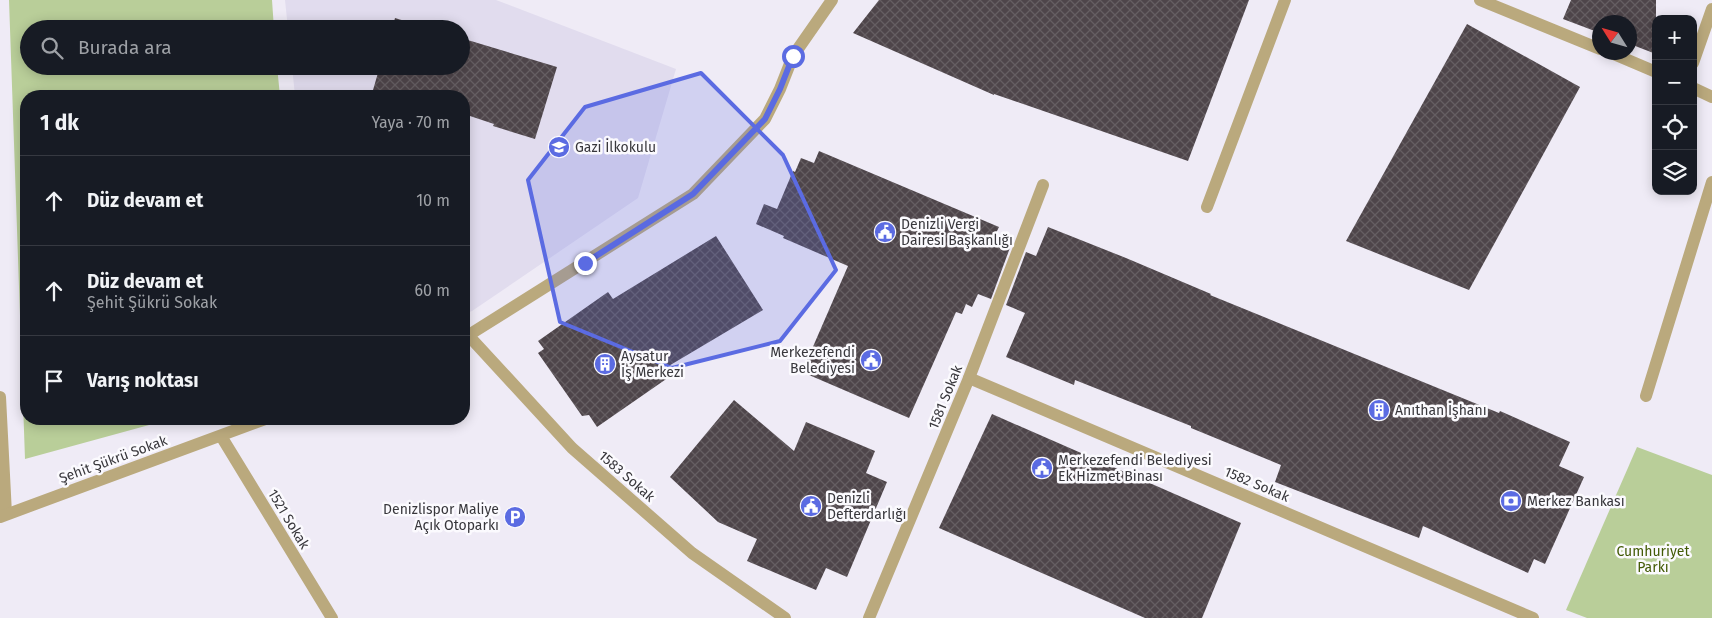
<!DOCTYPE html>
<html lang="tr">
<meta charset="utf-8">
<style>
body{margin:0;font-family:"Fira Sans",sans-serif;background:#20242c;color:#f1f3f6}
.controls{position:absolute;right:15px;top:15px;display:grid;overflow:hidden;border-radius:10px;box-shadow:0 2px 12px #0003}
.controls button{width:45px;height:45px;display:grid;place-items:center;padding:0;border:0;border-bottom:1px solid #363941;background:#171b24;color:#f1f3f6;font:25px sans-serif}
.compass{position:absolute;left:1592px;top:15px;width:45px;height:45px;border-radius:50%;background:#171b24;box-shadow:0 2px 12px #0003;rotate:307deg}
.stop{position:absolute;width:15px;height:15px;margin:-11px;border:4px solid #5b6be2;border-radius:50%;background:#fff}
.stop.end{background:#5b6be2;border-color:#fff;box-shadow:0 1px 5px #0008}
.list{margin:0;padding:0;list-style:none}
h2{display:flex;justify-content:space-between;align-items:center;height:65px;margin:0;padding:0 20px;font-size:21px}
h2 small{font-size:16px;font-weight:400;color:#9ea1a6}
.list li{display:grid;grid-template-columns:32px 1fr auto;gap:15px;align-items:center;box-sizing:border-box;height:90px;padding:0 20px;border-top:1px solid #363941}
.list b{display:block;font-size:19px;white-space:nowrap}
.list p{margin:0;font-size:16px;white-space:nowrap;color:#9ea1a6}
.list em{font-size:16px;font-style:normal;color:#9ea1a6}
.icon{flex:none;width:28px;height:28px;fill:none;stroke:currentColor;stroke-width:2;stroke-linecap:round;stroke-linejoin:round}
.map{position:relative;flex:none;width:1712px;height:618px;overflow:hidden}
.search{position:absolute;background:#171b24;box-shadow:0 2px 12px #0003;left:20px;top:20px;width:450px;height:55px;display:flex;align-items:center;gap:12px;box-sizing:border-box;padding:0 18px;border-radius:28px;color:#9ea1a6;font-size:19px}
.panel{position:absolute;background:#171b24;box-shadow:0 2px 12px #0003;left:20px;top:90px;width:450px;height:335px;border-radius:20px}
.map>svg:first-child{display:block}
.built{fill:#e1dcee}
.park{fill:#b9ce99}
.building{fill:url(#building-cross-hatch)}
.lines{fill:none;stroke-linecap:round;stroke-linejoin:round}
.minor{stroke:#baa97d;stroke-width:12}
.route{stroke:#5b6be2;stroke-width:6}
.marked{fill:#5b6be2;fill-opacity:0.2;stroke:#5b6be2;stroke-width:4;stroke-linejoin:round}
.labels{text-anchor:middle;stroke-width:5;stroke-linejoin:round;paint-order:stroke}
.poi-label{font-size:14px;fill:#38373c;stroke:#fbfafe;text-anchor:start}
.street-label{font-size:14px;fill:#38373c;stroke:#fbfafe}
.park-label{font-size:14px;fill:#435b06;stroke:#fbfafe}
</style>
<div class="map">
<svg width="1712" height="618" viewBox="0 0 1712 618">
<defs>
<pattern id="building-cross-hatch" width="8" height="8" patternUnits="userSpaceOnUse" patternTransform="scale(1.25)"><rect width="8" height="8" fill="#4e454a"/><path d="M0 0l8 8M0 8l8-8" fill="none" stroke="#655e62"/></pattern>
</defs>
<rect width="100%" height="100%" fill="#efebf6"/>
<polygon class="built" points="285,0 496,0 676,69 638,198 472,311 464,314 464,96 295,96 292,66 461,66 461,29 288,29"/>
<g class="park">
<polygon points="9,0 272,0 274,29 29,29 29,66 277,66 280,96 26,96 26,419 171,419 25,459"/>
<polygon points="1637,447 1712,475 1712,618 1587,618 1566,610"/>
</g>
<g class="building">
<polygon points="879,0 1249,0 1188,161 994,94 994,95 853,33"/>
<polygon points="1571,0 1656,0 1656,54 1630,44 1630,22 1600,22 1600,33 1563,19"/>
<polygon points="395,18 431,29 392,29"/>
<polygon points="1467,24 1580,87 1469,290 1346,241"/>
<polygon points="461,38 557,67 535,139 493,126 494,124 464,114 464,96 394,96 373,90 380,66 461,66"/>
<polygon points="819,151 999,227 994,237 1011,245 991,299 978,294 972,307 966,304 962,314 956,312 909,418 802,372 848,266 783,238 784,236 756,224 764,204 777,209 793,171 795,172 801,158 814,163"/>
<polygon points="1048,227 1126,258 1211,294 1210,295 1499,413 1500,411 1570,442 1559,466 1584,477 1545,564 1534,559 1528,573 1423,526 1419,538 1275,482 1281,465 1191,428 1191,426 1075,380 1074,385 1006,357 1025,313 1006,305 1026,252 1036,256"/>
<polygon points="716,236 763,310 667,367 672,375 597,427 589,415 582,416 538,353 544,349 538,341 608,292 613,299"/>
<polygon points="734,400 794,451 806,422 875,451 866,473 887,482 847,577 826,568 816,590 747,561 757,539 718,522 670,477"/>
<polygon points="992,414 1241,523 1202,618 1145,618 939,528"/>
</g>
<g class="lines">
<g class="minor">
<polyline points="1480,0 1600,49"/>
<polyline points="1609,52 1656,72"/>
<polyline points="1693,63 1712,9"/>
<polyline points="1693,88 1712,97"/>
<polyline points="1207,207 1285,0"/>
<polyline points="468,335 572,448 692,553 785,618"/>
<polyline points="464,338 693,194 765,119 780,89 793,56 832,0"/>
<polyline points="969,378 1533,618"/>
<polyline points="1646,396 1712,182"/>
<polyline points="0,397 6,514"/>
<polyline points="221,436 332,618"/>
<polyline points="0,517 265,419"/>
<polyline points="869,618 969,378 1043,185"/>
</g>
</g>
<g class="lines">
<polyline class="route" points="585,263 693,194 765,119 780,89 793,56"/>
</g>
<path class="marked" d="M701 73 783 155 836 270 780 341 672 368 560 322 528 180 585 107Z"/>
<defs>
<g id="school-disc" transform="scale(1.125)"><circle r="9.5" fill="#5b6be2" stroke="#fbfafe"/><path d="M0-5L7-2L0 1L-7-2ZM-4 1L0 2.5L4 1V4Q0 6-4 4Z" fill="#fff"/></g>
<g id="civic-disc" transform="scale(1.125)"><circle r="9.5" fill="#5b6be2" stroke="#fbfafe"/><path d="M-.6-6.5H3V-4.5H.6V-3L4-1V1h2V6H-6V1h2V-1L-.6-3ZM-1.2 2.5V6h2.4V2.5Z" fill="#fff"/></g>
<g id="building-disc" transform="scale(1.125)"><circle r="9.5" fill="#5b6be2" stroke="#fbfafe"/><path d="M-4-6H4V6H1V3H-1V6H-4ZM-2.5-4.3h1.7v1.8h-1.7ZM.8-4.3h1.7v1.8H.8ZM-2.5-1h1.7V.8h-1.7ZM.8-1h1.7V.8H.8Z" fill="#fff"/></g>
<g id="bank-disc" transform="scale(1.125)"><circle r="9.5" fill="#5b6be2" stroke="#fbfafe"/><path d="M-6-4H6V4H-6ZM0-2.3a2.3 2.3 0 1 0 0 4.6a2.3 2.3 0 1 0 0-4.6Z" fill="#fff"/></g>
<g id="parking-disc" transform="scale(1.125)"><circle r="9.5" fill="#5b6be2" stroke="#fbfafe"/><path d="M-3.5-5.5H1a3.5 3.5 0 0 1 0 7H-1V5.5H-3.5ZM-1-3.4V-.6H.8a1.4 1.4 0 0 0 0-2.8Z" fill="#fff"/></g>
</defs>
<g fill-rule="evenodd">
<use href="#school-disc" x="559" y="147"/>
<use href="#civic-disc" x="885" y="232"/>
<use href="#civic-disc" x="871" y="360"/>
<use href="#building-disc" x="605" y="364"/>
<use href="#building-disc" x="1379" y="410"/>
<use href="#civic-disc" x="1042" y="468"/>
<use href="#bank-disc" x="1511" y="501"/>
<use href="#civic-disc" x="811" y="506"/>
<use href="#parking-disc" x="515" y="517"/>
</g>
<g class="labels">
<g class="poi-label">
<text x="575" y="152">Gazi İlkokulu</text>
<text x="901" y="229">Denizli Vergi<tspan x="901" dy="16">Dairesi Başkanlığı</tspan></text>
<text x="855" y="357" text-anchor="end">Merkezefendi<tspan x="855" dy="16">Belediyesi</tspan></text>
<text x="621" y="361">Aysatur<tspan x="621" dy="16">İş Merkezi</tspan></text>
<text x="1395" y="415">Anıthan İşhanı</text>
<text x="1058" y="465">Merkezefendi Belediyesi<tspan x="1058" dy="16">Ek Hizmet Binası</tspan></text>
<text x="827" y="503">Denizli<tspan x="827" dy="16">Defterdarlığı</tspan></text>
<text x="1527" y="506">Merkez Bankası</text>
<text x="499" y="514" text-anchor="end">Denizlispor Maliye<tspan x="499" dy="16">Açık Otoparkı</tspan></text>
</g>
<g class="street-label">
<text transform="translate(945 397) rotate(-68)" y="5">1581 Sokak</text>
<text transform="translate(113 459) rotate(-20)" y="5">Şehit Şükrü Sokak</text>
<text transform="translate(627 476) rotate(41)" y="5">1583 Sokak</text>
<text transform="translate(1257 484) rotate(23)" y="5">1582 Sokak</text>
<text transform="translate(289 519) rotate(59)" y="5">1521 Sokak</text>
</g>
<g class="park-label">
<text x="1653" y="556">Cumhuriyet<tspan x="1653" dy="16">Parkı</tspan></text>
</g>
</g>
</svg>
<div class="controls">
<button>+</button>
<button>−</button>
<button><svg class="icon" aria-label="locate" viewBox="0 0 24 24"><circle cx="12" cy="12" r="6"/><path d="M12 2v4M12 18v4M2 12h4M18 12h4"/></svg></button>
<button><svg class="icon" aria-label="layers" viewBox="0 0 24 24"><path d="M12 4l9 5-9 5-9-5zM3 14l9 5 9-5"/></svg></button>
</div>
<svg class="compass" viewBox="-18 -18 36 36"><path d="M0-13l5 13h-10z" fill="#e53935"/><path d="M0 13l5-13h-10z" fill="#9ea1a6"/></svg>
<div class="stop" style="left:793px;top:56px"></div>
<div class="stop end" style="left:585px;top:263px"></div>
<div class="search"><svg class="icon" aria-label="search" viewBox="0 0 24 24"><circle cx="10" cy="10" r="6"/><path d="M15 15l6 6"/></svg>Burada ara</div>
<section class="panel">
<h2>1 dk<small>Yaya · 70 m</small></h2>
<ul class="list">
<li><svg class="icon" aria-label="ahead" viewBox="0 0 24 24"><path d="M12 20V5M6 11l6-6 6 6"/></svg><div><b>Düz devam et</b></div><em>10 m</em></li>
<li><svg class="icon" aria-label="ahead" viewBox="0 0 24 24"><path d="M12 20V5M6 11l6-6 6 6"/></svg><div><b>Düz devam et</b><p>Şehit Şükrü Sokak</p></div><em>60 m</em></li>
<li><svg class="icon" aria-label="arrive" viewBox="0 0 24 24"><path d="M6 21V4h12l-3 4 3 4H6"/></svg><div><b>Varış noktası</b></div></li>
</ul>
</section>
</div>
